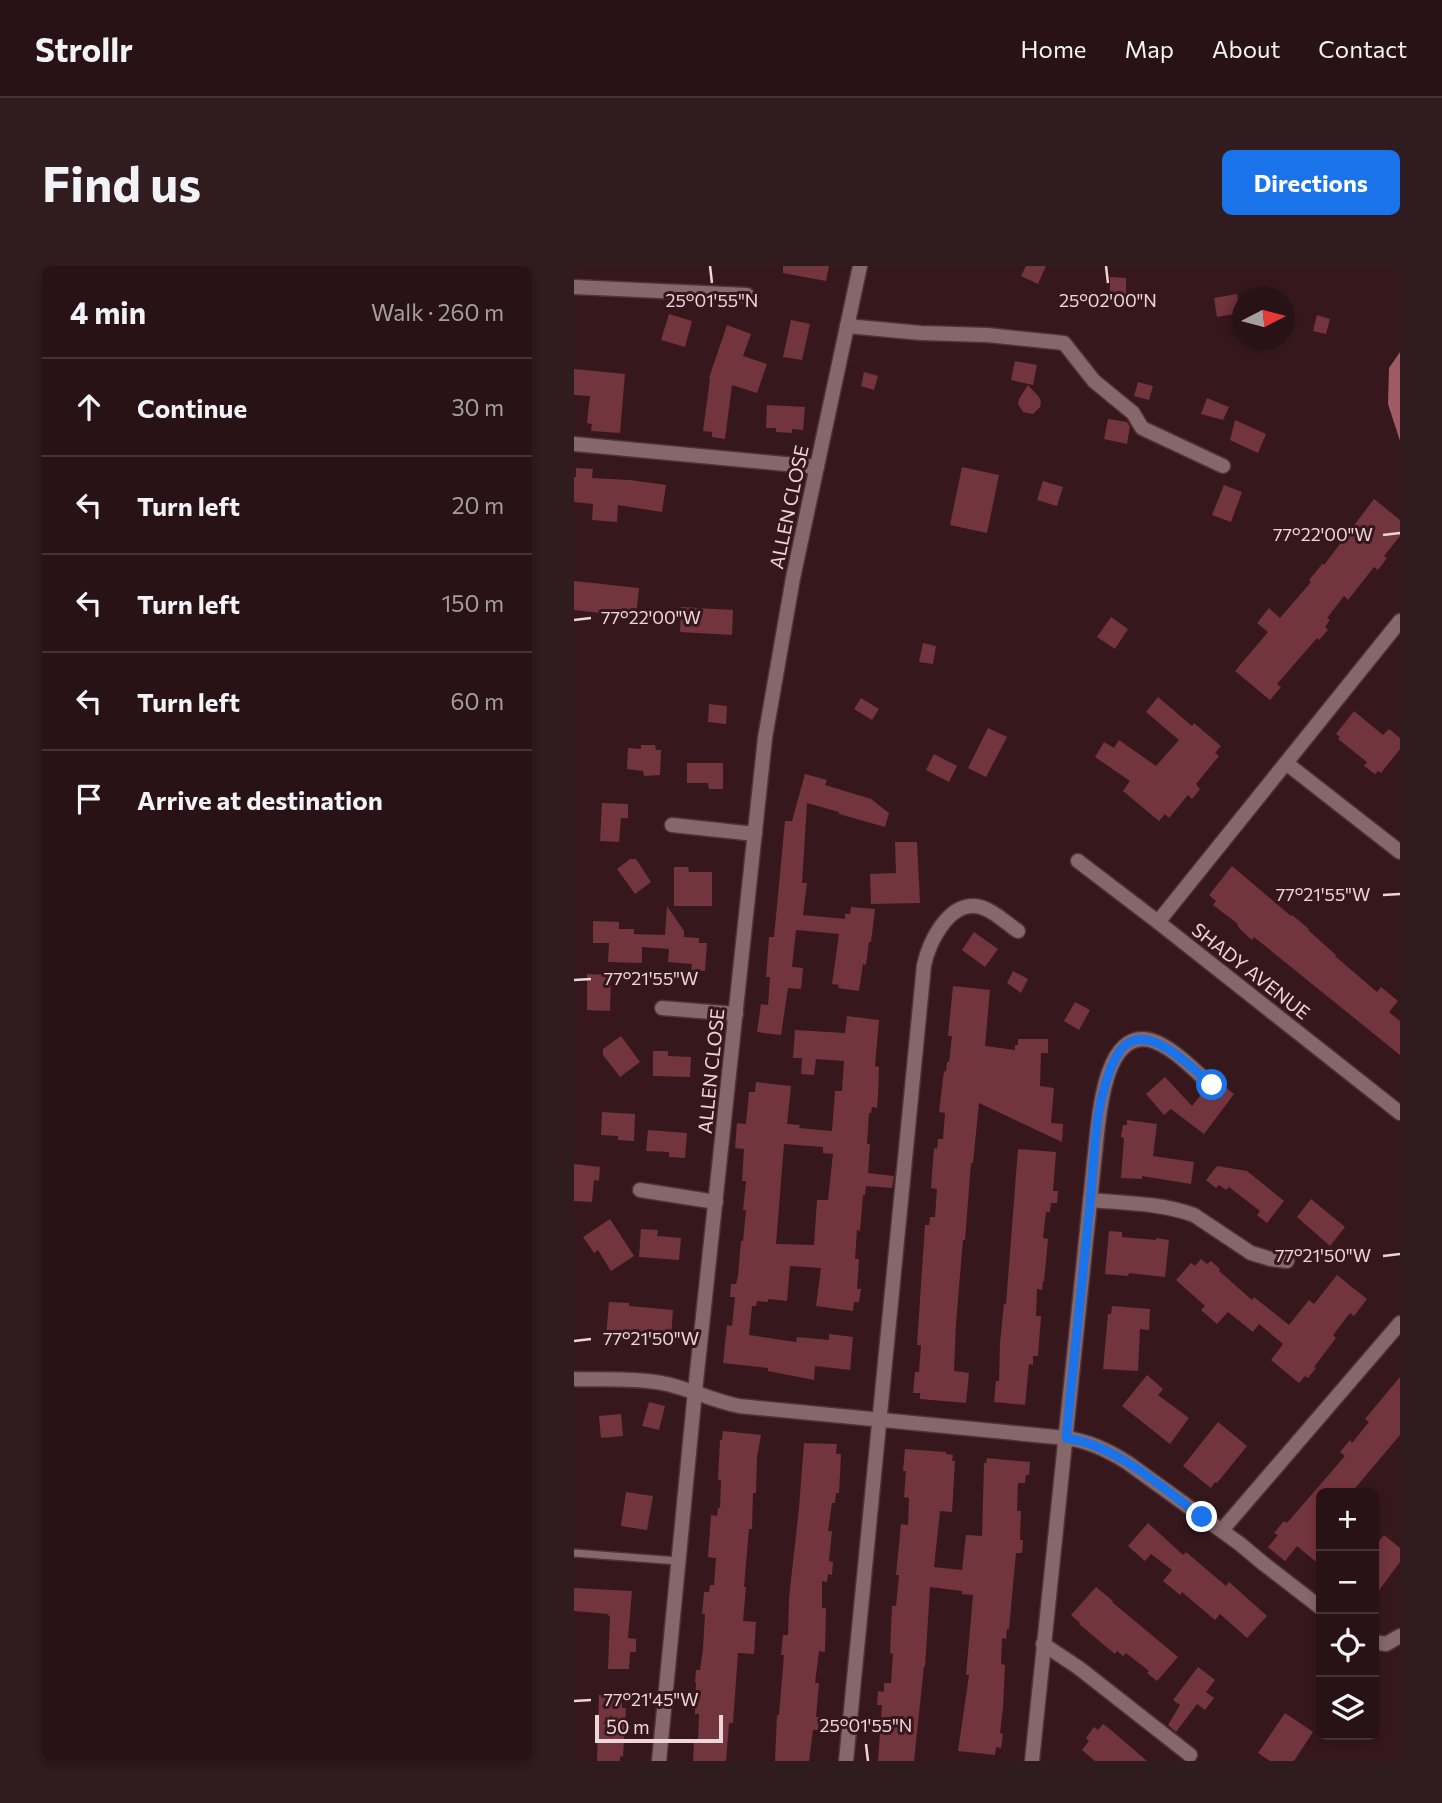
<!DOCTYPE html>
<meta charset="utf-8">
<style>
body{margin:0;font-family:Commissioner,sans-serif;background:#301b1e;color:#f1f3f6}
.controls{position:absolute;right:21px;bottom:21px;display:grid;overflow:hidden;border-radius:10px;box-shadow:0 4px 10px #0003}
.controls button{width:63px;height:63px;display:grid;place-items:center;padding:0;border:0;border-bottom:2px solid #443234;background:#281215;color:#f1f3f6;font:35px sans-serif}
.compass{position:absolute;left:658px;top:21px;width:63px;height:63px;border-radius:50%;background:#281215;box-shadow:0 4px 10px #0003;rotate:84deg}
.scale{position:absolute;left:21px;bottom:18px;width:128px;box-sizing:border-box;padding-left:7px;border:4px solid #ecd6d8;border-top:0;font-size:19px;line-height:24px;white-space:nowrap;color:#ecd6d8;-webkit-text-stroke:5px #36181c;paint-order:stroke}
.stop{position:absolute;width:21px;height:21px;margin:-16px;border:5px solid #1a73e8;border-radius:50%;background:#fff}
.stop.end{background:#1a73e8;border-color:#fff;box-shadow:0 2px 7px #0008}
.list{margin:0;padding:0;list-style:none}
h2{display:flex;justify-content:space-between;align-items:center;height:91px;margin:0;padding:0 28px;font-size:30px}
h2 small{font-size:23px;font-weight:400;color:#a59ea0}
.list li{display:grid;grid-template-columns:46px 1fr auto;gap:21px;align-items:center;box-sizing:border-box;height:98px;padding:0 28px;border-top:2px solid #443234}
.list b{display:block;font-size:26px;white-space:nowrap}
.list em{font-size:23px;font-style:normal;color:#a59ea0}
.icon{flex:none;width:38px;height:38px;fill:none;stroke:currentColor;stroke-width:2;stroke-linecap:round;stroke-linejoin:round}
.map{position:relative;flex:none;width:826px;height:1495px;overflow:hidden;border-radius:10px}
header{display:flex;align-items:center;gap:42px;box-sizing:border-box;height:98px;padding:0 35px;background:#281215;border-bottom:2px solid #443234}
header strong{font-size:33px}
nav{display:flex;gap:38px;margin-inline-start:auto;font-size:24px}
.intro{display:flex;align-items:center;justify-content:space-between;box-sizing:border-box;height:168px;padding:0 42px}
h1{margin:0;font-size:49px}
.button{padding:18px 32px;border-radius:10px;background:#1a73e8;color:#fff;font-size:24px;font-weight:700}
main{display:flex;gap:42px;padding:0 42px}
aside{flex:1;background:#281215;border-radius:10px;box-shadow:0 4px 10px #0003}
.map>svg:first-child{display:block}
.water{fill:#9e5b63}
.building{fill:#72343d;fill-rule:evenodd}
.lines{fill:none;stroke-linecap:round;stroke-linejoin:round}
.lane-casing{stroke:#4f3336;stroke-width:10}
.street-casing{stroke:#4f3336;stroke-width:17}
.lane{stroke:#86676a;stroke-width:7}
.street{stroke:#86676a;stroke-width:14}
.route{stroke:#1a73e8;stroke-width:9}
.ticks{fill:none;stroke:#ecd6d8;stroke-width:2.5}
.labels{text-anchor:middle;stroke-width:6;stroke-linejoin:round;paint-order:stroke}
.street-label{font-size:19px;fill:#ecd6d8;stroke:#36181c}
.ticks-label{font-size:18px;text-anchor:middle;fill:#ecd6d8;stroke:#36181c;stroke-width:6;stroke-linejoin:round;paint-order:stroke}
</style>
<header>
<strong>Strollr</strong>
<nav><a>Home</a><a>Map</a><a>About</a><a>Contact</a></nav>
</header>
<div class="intro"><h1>Find us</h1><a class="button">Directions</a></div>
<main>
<aside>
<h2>4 min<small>Walk · 260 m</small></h2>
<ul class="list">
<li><svg class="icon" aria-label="ahead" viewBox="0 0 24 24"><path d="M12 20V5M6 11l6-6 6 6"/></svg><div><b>Continue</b></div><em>30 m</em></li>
<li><svg class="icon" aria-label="left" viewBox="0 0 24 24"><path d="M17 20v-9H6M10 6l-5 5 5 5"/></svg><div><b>Turn left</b></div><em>20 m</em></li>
<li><svg class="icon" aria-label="left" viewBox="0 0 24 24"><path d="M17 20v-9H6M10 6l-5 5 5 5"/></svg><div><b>Turn left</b></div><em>150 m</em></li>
<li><svg class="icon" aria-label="left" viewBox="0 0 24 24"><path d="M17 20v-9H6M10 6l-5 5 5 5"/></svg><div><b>Turn left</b></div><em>60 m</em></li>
<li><svg class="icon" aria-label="arrive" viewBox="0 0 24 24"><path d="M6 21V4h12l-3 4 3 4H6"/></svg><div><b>Arrive at destination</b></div></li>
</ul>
</aside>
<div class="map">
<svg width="826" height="1495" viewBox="0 0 826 1495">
<rect width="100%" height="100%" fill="#36181c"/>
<polygon class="water" points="826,86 826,175 814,138 815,102"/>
<g class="building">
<polygon points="209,0 255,0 252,15 209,7"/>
<polygon points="452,0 472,0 464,18 447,10"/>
<polygon points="536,11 552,12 552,29 536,28"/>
<polygon points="663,28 666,47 643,51 640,32"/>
<polygon points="95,48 118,55 111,81 87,74"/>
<polygon points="743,49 756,53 752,68 739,65"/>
<polygon points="217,54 236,58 228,94 209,91"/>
<polygon points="153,59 177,68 169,90 193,98 183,127 158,119 151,173 138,171 138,166 129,165 136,113 135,112"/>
<polygon points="441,95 463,99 459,119 437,114"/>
<polygon points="0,103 51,108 46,167 17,165 18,158 13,157 16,130 0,129"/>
<polygon points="290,106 304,110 300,124 287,120"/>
<polygon points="564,116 579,120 575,134 560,130"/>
<polygon points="454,119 465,131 467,136 466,141 459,148 449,146 444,138 445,133"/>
<polygon points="633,132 655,141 649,154 627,148"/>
<polygon points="193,139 231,141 229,164 218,163 218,167 202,166 202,162 192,162"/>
<polygon points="534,153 553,156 556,161 553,178 530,173"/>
<polygon points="661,154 692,168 684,187 656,174"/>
<polygon points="388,201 425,209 413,267 376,259"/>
<polygon points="2,202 19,203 18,212 56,214 92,219 88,246 44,239 43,256 18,254 19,238 0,236 0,211 2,211"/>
<polygon points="469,215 489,221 483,240 463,234"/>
<polygon points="650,219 668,226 657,256 638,249"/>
<polygon points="800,233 826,254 826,270 810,290 813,292 804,304 800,301 774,334 770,330 753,352 756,354 751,361 754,364 745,374 743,372 703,418 707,421 696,434 661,405 694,366 683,357 695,342 706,352 737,316 735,314 749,297 750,299"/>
<polygon points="0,315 65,322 62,351 0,344"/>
<polygon points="107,341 159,344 158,369 106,366"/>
<polygon points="537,351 554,363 541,383 523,371"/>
<polygon points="349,377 362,380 359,398 345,396"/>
<polygon points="584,431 618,460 620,457 647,480 641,487 645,490 622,518 626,523 618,533 614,529 595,552 591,548 585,555 549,525 556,515 521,491 530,476 540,482 545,474 582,500 605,474 572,446"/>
<polygon points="287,432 305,443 298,454 280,443"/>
<polygon points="135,438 153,440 152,458 134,456"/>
<polygon points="780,445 809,469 815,463 826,472 826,483 807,507 804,505 801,508 790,500 793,496 764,473 766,471 762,468"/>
<polygon points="414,462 433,471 412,511 394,502"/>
<polygon points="67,479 81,479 82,484 87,484 86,509 70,510 69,505 53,503 54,482 67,483"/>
<polygon points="360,488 383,500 375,516 352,504"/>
<polygon points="113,497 149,497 149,523 135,523 134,517 113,517"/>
<polygon points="231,508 253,514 251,519 297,533 315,547 311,561 265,548 265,546 233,537 228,617 233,617 229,649 271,653 271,648 276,648 277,641 301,643 297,676 295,676 292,699 289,698 285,725 264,722 265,719 258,718 265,668 222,664 218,701 229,702 227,723 214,722 207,769 183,766 187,738 194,739 196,711 192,711 195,671 200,671 211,555 218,555"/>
<polygon points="28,537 54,538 54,552 47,552 45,576 26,575"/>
<polygon points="321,576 343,576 346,637 297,638 296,608 322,607"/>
<polygon points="56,593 62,593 77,616 61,628 43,603"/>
<polygon points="658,600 717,650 718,649 735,663 734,664 762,689 761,690 803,726 807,721 824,735 815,746 826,755 826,789 680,671 678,674 667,664 663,659 664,658 639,639 642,635 635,629"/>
<polygon points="100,601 114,601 115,606 138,606 138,640 100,640"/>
<polygon points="93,640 110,665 110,671 125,672 125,677 133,677 131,705 117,704 118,698 94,696 95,683 68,681 68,697 34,696 35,677 19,677 19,655 45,656 45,663 60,663 60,668 91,669"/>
<polygon points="400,666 424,683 411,701 388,684"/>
<polygon points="439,705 454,713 447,727 433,717"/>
<polygon points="13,708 37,709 36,745 13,744"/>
<polygon points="379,720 416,724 411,780 441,784 441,779 444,779 444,773 474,773 474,787 467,787 466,820 480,822 477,857 489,858 488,876 405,837 399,897 397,897 391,974 389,974 382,1057 380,1105 395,1107 392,1137 346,1133 346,1127 339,1127 341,1106 345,1106 347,1079 343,1079 351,959 355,959 356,951 361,951 363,923 357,922 360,882 363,883 364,873 369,873 371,847 365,846 370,805 372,806 373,796 375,796 378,770 374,770"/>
<polygon points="501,736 516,744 505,764 490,755"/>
<path d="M273 750 305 754 301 800 305 801 304 829 303 842 298 841 297 847H295L293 878H296L294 907 320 910 318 922 292 920 291 929H289L286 965 283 964 281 993H285L283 1023H287L285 1036H280L279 1045 242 1040 247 1002 216 1000 213 1035 194 1033V1036L183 1035 182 1040H178L175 1069 222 1076 223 1071 255 1074V1068L279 1071 276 1104 241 1100 240 1114 194 1105V1102L149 1097 153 1059 158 1060 161 1031H156L157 1018H162L164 1010 167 975H169L172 944H169L172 915H168L170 883 161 882 163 857 172 858 175 826H181L182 816 217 820 213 858 226 859 225 862 258 865 261 825H268L270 795 242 793 240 809 227 808 228 792H219L221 764 271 767ZM210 878 249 881V887L259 888 254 934H243L240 979 202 978Z"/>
<polygon points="47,770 66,796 46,811 29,789 29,783"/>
<polygon points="79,785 94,785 94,790 117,791 116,811 79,810"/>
<polygon points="591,811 618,840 630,825 636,828 644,826 646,817 660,828 630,868 597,843 590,849 572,828"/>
<polygon points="28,846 61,848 60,875 44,874 44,870 27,869"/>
<polygon points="553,854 583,858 579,890 620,896 617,918 568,910 568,913 547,912 550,872 547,871 549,859 553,859"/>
<polygon points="74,864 113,867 111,892 95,891 95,886 72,885"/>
<polygon points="444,883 482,886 479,925 484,925 483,937 477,937 476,946 472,946 469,972 474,973 470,1016 469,1015 468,1024 463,1023 462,1050 467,1050 464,1090 459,1090 459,1099 455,1098 451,1139 420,1136 422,1115 425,1115 426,1077 430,1038 432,1038"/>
<polygon points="0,898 26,901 25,915 20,914 18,936 0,935"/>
<polygon points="643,900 673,905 710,935 693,957 683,949 686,945 655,921 652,924 645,919 642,922 632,914"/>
<polygon points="737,933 771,961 756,980 723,951"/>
<polygon points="36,953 60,990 37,1005 24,984 20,987 9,971"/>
<polygon points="67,963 84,964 83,970 107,972 105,994 65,991"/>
<polygon points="535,965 548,966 548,971 582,974 582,972 595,974 591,1011 555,1007 554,1010 531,1008"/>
<polygon points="627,993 633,998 637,995 646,1003 645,1005 678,1034 680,1031 715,1059 735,1034 740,1038 763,1009 793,1033 780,1050 776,1047 759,1069 762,1072 740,1101 742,1102 734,1112 731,1110 725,1117 697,1094 709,1078 685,1058 679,1066 654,1046 643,1058 627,1044 631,1040 602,1014 617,997 621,1000"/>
<polygon points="35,1036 55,1037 55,1040 99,1044 97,1072 53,1068 52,1073 32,1071"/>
<polygon points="538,1040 576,1043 575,1064 566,1063 564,1105 529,1103 534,1048 537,1048"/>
<polygon points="573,1109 589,1123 584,1129 615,1152 596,1178 548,1140"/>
<polygon points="826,1111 826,1169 777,1227 747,1227 747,1300 723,1280 711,1295 694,1281 704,1269 700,1267 710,1255 713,1257 771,1190 766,1186 776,1174 778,1177 795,1156 791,1153"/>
<polygon points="75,1136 91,1140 85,1164 68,1160"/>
<polygon points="47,1148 49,1170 27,1172 25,1150"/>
<polygon points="644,1156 673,1180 643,1217 641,1216 637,1222 609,1200"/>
<polygon points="149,1165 187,1169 183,1191 182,1227 179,1227 178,1263 175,1263 170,1321 172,1321 169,1355 182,1356 180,1388 164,1387 159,1457 155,1457 152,1495 119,1495 120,1475 124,1475 125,1448 121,1448 122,1417 121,1416 122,1404 126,1404 129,1383 131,1348 128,1348 130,1326 135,1326 136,1319 140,1319 142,1292 134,1291 137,1249 143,1250 144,1242 146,1242 147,1214 144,1214 146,1174 148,1174"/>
<polygon points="230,1177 263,1178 262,1188 267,1188 265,1227 262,1227 261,1237 258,1237 254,1265 258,1265 255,1295 259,1296 258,1309 254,1308 253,1316 248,1315 248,1342 252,1342 251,1386 245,1385 241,1417 245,1417 242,1451 245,1451 244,1464 239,1464 235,1495 201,1495 203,1449 205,1449 210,1389 207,1389 209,1369 214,1369 215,1332 225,1242"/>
<polygon points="331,1183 372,1186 372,1188 379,1189 378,1195 381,1195 378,1246 366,1245 360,1301 388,1304 392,1269 408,1270 410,1197 412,1197 413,1192 456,1196 455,1209 452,1209 451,1217 444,1217 443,1245 447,1245 446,1274 449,1274 448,1287 442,1287 435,1363 433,1363 432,1373 428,1372 427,1398 431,1399 429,1442 426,1467 429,1468 427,1482 422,1481 421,1489 384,1485 395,1409 392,1409 399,1329 388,1328 388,1325 356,1321 351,1401 350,1400 340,1495 304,1495 308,1439 303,1439 304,1425 310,1426 310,1417 317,1417 319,1388 316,1387 318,1340 322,1340 325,1309 322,1309 327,1258 334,1259 335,1232 330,1231 332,1205 329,1205"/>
<polygon points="52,1226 79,1230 73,1264 47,1260"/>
<polygon points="574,1257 609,1289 612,1286 652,1320 655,1316 693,1350 673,1372 646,1348 641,1354 608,1326 606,1329 589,1315 598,1304 577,1288 571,1295 554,1280"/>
<polygon points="810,1269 826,1282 826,1296 800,1331 800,1282"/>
<polygon points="522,1321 539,1335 538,1336 604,1391 583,1415 573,1407 575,1405 552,1387 549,1390 543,1385 541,1388 505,1358 506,1357 497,1349"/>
<polygon points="0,1322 58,1325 54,1372 62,1373 62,1386 56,1386 55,1403 34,1403 36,1350 34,1350 35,1348 0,1345"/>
<polygon points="624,1401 641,1414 632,1426 640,1432 631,1444 623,1438 602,1466 594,1459 606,1439 599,1434"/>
<polygon points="25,1429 48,1430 48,1442 52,1442 49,1491 46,1490 46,1495 23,1495"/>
<polygon points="711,1447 739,1466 720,1495 696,1495 684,1487"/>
<polygon points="529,1458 537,1464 573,1495 521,1495 508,1484 515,1475 512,1472 520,1461 524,1464"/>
</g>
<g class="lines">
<g class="lane-casing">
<polyline id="lane" points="0,1287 104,1295"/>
</g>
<g class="street-casing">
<g id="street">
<polyline points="0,21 173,29"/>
<polyline points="273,60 347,67 413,69 490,77 520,115 559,147 568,162 649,200"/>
<polyline points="0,178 243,201"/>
<polyline points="712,497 826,586"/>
<polyline points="98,559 181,568"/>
<polyline points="504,595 584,656 826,847"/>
<polyline points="584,656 826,355"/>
<polyline points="88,742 162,748"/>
<polyline points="66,924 142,936"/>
<path d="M516 934C550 937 587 937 620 949L677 987 697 993 713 995"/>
<path d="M0 1113C31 1114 63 1112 93 1118 118 1124 140 1135 165 1140L492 1172C515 1175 534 1184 554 1197L666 1278 690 1298 747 1342"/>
<polyline points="648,1264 826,1057"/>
<polyline points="800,1376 812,1378 826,1370"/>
<polyline points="469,1378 505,1402 616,1489"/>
<polyline points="85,1495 121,1125 191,472 219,312 286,0"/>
<path d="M272 1495 350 699C355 677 373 638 401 640 416 641 432 657 444 665"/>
<path d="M458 1495 523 868C526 841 533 764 576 774 598 780 620 804 637 819"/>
</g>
</g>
<use href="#lane" class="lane"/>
<use href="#street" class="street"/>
</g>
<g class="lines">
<path class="route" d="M628 1251C587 1221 542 1179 492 1172 500 1094 508 1016 516 938 520 899 520 853 532 816 536 803 543 782 556 776 582 763 620 804 638 819"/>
</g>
<path class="ticks" d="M136 0 138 17M532 0 534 17M809 269 826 267M0 354 17 352M809 629 826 628M0 714 17 713M809 990 826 988M0 1075 17 1073M0 1435 17 1434M292 1478 294 1495"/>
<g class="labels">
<g class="street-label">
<text transform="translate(215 241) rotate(-78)" y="7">ALLEN CLOSE</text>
<text transform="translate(677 705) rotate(38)" y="7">SHADY AVENUE</text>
<text transform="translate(137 805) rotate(-84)" y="7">ALLEN CLOSE</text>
</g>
</g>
<g class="ticks-label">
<text x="138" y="41">25°01'55"N</text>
<text x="534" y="41">25°02'00"N</text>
<text x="749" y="275">77°22'00"W</text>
<text x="77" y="358">77°22'00"W</text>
<text x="749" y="635">77°21'55"W</text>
<text x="77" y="719">77°21'55"W</text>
<text x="749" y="996">77°21'50"W</text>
<text x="77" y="1079">77°21'50"W</text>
<text x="77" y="1440">77°21'45"W</text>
<text x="292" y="1466">25°01'55"N</text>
</g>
</svg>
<div class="controls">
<button>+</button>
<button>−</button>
<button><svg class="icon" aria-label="locate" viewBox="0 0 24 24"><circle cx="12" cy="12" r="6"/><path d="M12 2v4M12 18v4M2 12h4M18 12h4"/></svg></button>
<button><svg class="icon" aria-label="layers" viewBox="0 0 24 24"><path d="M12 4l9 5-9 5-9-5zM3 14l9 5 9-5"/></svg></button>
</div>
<svg class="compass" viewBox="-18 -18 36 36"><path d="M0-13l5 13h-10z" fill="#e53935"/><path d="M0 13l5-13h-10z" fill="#a59ea0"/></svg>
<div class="scale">50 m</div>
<div class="stop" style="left:638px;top:819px"></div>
<div class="stop end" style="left:628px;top:1251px"></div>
</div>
</main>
